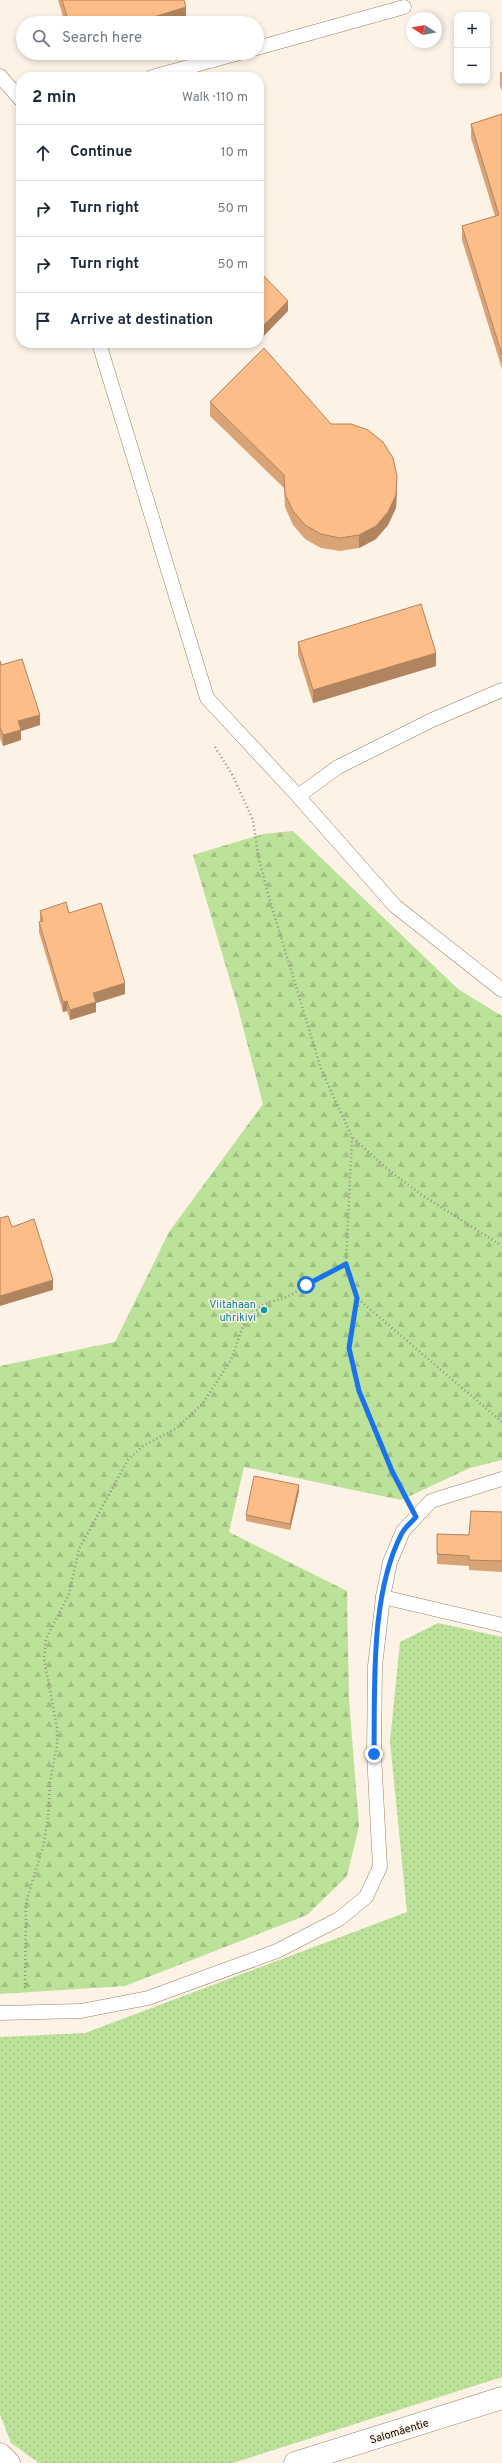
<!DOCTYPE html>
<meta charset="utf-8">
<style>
body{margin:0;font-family:Overpass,sans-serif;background:#f2f2f3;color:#1f2937}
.controls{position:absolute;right:12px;top:12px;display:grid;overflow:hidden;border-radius:8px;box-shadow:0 2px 6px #0003}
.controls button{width:36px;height:36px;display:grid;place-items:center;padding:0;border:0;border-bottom:1px solid #e0e1e3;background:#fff;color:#1f2937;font:20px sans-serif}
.compass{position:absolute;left:406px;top:12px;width:36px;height:36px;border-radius:50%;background:#fff;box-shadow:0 2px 6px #0003;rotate:281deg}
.stop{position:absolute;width:12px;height:12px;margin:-9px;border:3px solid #1a73e8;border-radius:50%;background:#fff}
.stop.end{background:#1a73e8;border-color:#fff;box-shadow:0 1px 4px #0008}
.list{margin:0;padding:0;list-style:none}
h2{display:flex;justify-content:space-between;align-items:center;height:52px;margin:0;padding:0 16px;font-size:17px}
h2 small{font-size:13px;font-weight:400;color:#747a83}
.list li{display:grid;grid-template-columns:26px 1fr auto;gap:12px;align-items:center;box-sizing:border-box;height:56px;padding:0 16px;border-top:1px solid #e0e1e3}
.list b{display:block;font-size:15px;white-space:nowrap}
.list em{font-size:13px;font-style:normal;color:#747a83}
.icon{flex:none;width:22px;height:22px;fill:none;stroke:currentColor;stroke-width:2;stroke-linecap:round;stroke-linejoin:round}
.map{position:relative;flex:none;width:502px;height:2463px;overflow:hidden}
.search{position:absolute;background:#fff;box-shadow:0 2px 6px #0003;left:16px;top:16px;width:248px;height:44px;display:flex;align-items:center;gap:10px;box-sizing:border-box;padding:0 14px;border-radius:22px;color:#747a83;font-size:15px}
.panel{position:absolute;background:#fff;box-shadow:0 2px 6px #0003;left:16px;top:72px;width:248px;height:276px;border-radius:16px}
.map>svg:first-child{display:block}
.grass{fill:url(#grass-dots)}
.forest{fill:url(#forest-firs)}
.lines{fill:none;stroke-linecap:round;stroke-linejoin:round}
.lane-casing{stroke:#988366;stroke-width:15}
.street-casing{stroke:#988366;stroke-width:23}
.path{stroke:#978e84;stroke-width:2.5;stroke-dasharray:1 3;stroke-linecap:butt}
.lane{stroke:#fff;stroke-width:14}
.street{stroke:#fff;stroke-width:22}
.wall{fill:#d9a375}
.shaded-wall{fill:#b0845f}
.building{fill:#fcbd88;stroke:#b0845f}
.route{stroke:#1a73e8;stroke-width:5}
.culture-dot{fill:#0f9aa8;stroke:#fcf2e6;stroke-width:1.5}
.labels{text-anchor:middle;stroke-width:3;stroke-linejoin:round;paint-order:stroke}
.culture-label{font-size:11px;fill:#0d838f;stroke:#fcf2e6;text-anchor:end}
.street-label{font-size:11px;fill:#120a02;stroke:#fcf2e6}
</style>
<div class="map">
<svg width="502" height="2463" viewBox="0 0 502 2463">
<defs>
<pattern id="grass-dots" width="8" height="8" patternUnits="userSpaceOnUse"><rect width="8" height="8" fill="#bce199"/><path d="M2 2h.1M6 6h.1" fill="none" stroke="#a1c082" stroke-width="1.8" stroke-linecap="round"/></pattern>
<pattern id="forest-firs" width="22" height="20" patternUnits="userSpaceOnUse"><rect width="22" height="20" fill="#bce199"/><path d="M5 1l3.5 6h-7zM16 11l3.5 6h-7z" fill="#a1c082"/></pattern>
</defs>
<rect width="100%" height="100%" fill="#fcf2e6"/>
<polygon class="grass" points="438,1623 502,1637 502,2377 233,2463 39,2463 11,2443 0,2414 0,2037 85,2033 407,1912 390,1741 400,1642"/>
<polygon class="forest" points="293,831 458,989 502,1016 502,1460 470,1468 401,1500 244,1467 229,1532 347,1591 349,1700 359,1826 347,1876 307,1915 125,1986 0,1994 0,1366 115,1342 169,1232 263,1104 237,1004 193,855 263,834"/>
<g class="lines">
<g class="lane-casing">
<g id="lane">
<polyline points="257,48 404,7"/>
<polyline points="0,76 21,100"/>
<polyline points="152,77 239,53"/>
<polyline points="99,343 207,698 298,796 395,906 502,990"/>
<polyline points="298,796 338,767 432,720 502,690"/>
<polyline points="383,1597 502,1625"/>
<polyline points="0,2013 81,2011 148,1998 277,1951 339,1919 366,1897 380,1867 374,1754 375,1666 383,1597 390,1562 403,1531 431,1501 502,1479"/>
</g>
</g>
<g class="street-casing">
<g id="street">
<polyline points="0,2454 9,2463"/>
<polyline points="295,2463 502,2398"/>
</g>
</g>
<g class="path">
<polyline points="215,747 233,776 253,820 258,855 268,894 321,1069 352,1137 346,1264 357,1298 502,1422"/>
<polyline points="353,1138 391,1172 422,1195 502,1246"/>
<polyline points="357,1298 349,1348 359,1391 392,1471 404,1493"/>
<polyline points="25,1988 26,1902 43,1847 48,1818 50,1782 57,1745 57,1727 44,1659 46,1639 69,1594 79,1549 128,1460 143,1446 177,1428 203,1403 231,1360 246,1318 264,1304 287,1297 346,1264"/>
</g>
<use href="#lane" class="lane"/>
<use href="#street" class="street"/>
</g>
<g class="wall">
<polygon points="58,0 184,0 186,20 178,23 65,23"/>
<polygon points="500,72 502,72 502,91 500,86"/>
<polygon points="502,114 502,369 462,240 462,226 495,216 471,138 471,124"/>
<polygon points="210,402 331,424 397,489 396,508 388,525 376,539 359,548 340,551 321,548 305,539 293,525 285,507 284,488 210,416"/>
<polygon points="298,642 436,666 313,703 298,655"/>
<polygon points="0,661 1,665 40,725 21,731 21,740 3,746 0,738"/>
<polygon points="40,911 69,913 125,994 96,1003 96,1012 70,1020 67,1011 63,1012 39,932 39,922 40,922"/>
<polygon points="299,1491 290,1530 246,1521 246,1515"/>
<polygon points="502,1512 502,1572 469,1570 469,1566 437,1564 437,1534 469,1535"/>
</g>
<g class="shaded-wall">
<polygon points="186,7 186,20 178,23 134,23"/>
<polygon points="288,301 288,311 259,341 259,330"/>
<polygon points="397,476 397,489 396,508 388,525 376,539 359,548 359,535"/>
<polygon points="436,653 436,666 313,703 313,690"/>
<polygon points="40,715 40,725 21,731 21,740 3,746 3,735 18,721"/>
<polygon points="125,983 125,994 96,1003 96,1012 70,1020 70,1010 93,993"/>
<polygon points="67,1001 67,1011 63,1012 63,1002"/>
<polygon points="53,1280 53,1290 0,1306 0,1296"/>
<polygon points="299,1485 299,1491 290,1530 290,1524"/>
</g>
<g class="building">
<polygon points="62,0 184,0 186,7 134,23 69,23"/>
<polygon points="502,114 502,355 462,226 499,215 471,124"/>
<polygon points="261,273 288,301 259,330 259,275"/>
<polygon points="264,348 331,424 351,424 368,430 383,442 393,458 397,476 396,495 388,512 376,526 359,535 340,538 321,534 305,525 293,511 285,494 284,475 210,402"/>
<polygon points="421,604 436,653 313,690 298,642"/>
<polygon points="22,659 40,715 18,721 21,730 3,735 0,727 0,661 1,665"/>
<polygon points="66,902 69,913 101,903 125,983 93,993 96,1002 70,1010 67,1001 63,1002 39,922 43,921 40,911"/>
<polygon points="8,1216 12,1227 34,1219 53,1280 0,1296 0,1218"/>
<polygon points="254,1476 299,1485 290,1524 246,1515"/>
<polygon points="471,1511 502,1512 502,1561 469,1560 469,1556 437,1554 437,1534 469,1535"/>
</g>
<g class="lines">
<path class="route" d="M306 1285 346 1264 357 1298 349 1348 359 1391 392 1471 416 1517C412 1522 405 1527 402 1533 370 1594 375 1686 374 1754"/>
</g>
<circle class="culture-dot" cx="264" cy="1310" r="4"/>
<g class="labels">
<g class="culture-label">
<text x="256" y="1308">Viitahaan<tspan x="256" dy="13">uhrikivi</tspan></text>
</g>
<g class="street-label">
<text transform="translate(399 2431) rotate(-17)" y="4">Salomäentie</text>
</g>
</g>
</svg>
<div class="controls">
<button>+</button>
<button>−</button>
</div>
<svg class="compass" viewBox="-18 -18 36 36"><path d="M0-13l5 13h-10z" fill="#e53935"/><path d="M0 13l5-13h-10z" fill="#747a83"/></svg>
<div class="stop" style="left:306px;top:1285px"></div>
<div class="stop end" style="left:374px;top:1754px"></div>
<div class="search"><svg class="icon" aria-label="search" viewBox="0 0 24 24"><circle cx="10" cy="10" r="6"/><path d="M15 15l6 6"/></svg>Search here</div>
<section class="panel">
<h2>2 min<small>Walk · 110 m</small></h2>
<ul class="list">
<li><svg class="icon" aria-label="ahead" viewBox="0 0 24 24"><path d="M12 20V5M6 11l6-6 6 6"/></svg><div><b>Continue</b></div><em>10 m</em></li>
<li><svg class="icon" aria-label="right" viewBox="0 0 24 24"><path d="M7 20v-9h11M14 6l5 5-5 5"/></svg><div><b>Turn right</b></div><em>50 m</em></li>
<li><svg class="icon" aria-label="right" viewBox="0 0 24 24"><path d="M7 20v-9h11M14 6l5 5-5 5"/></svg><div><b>Turn right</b></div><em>50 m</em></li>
<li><svg class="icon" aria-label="arrive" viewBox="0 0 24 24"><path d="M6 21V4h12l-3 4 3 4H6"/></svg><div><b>Arrive at destination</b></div></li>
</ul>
</section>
</div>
